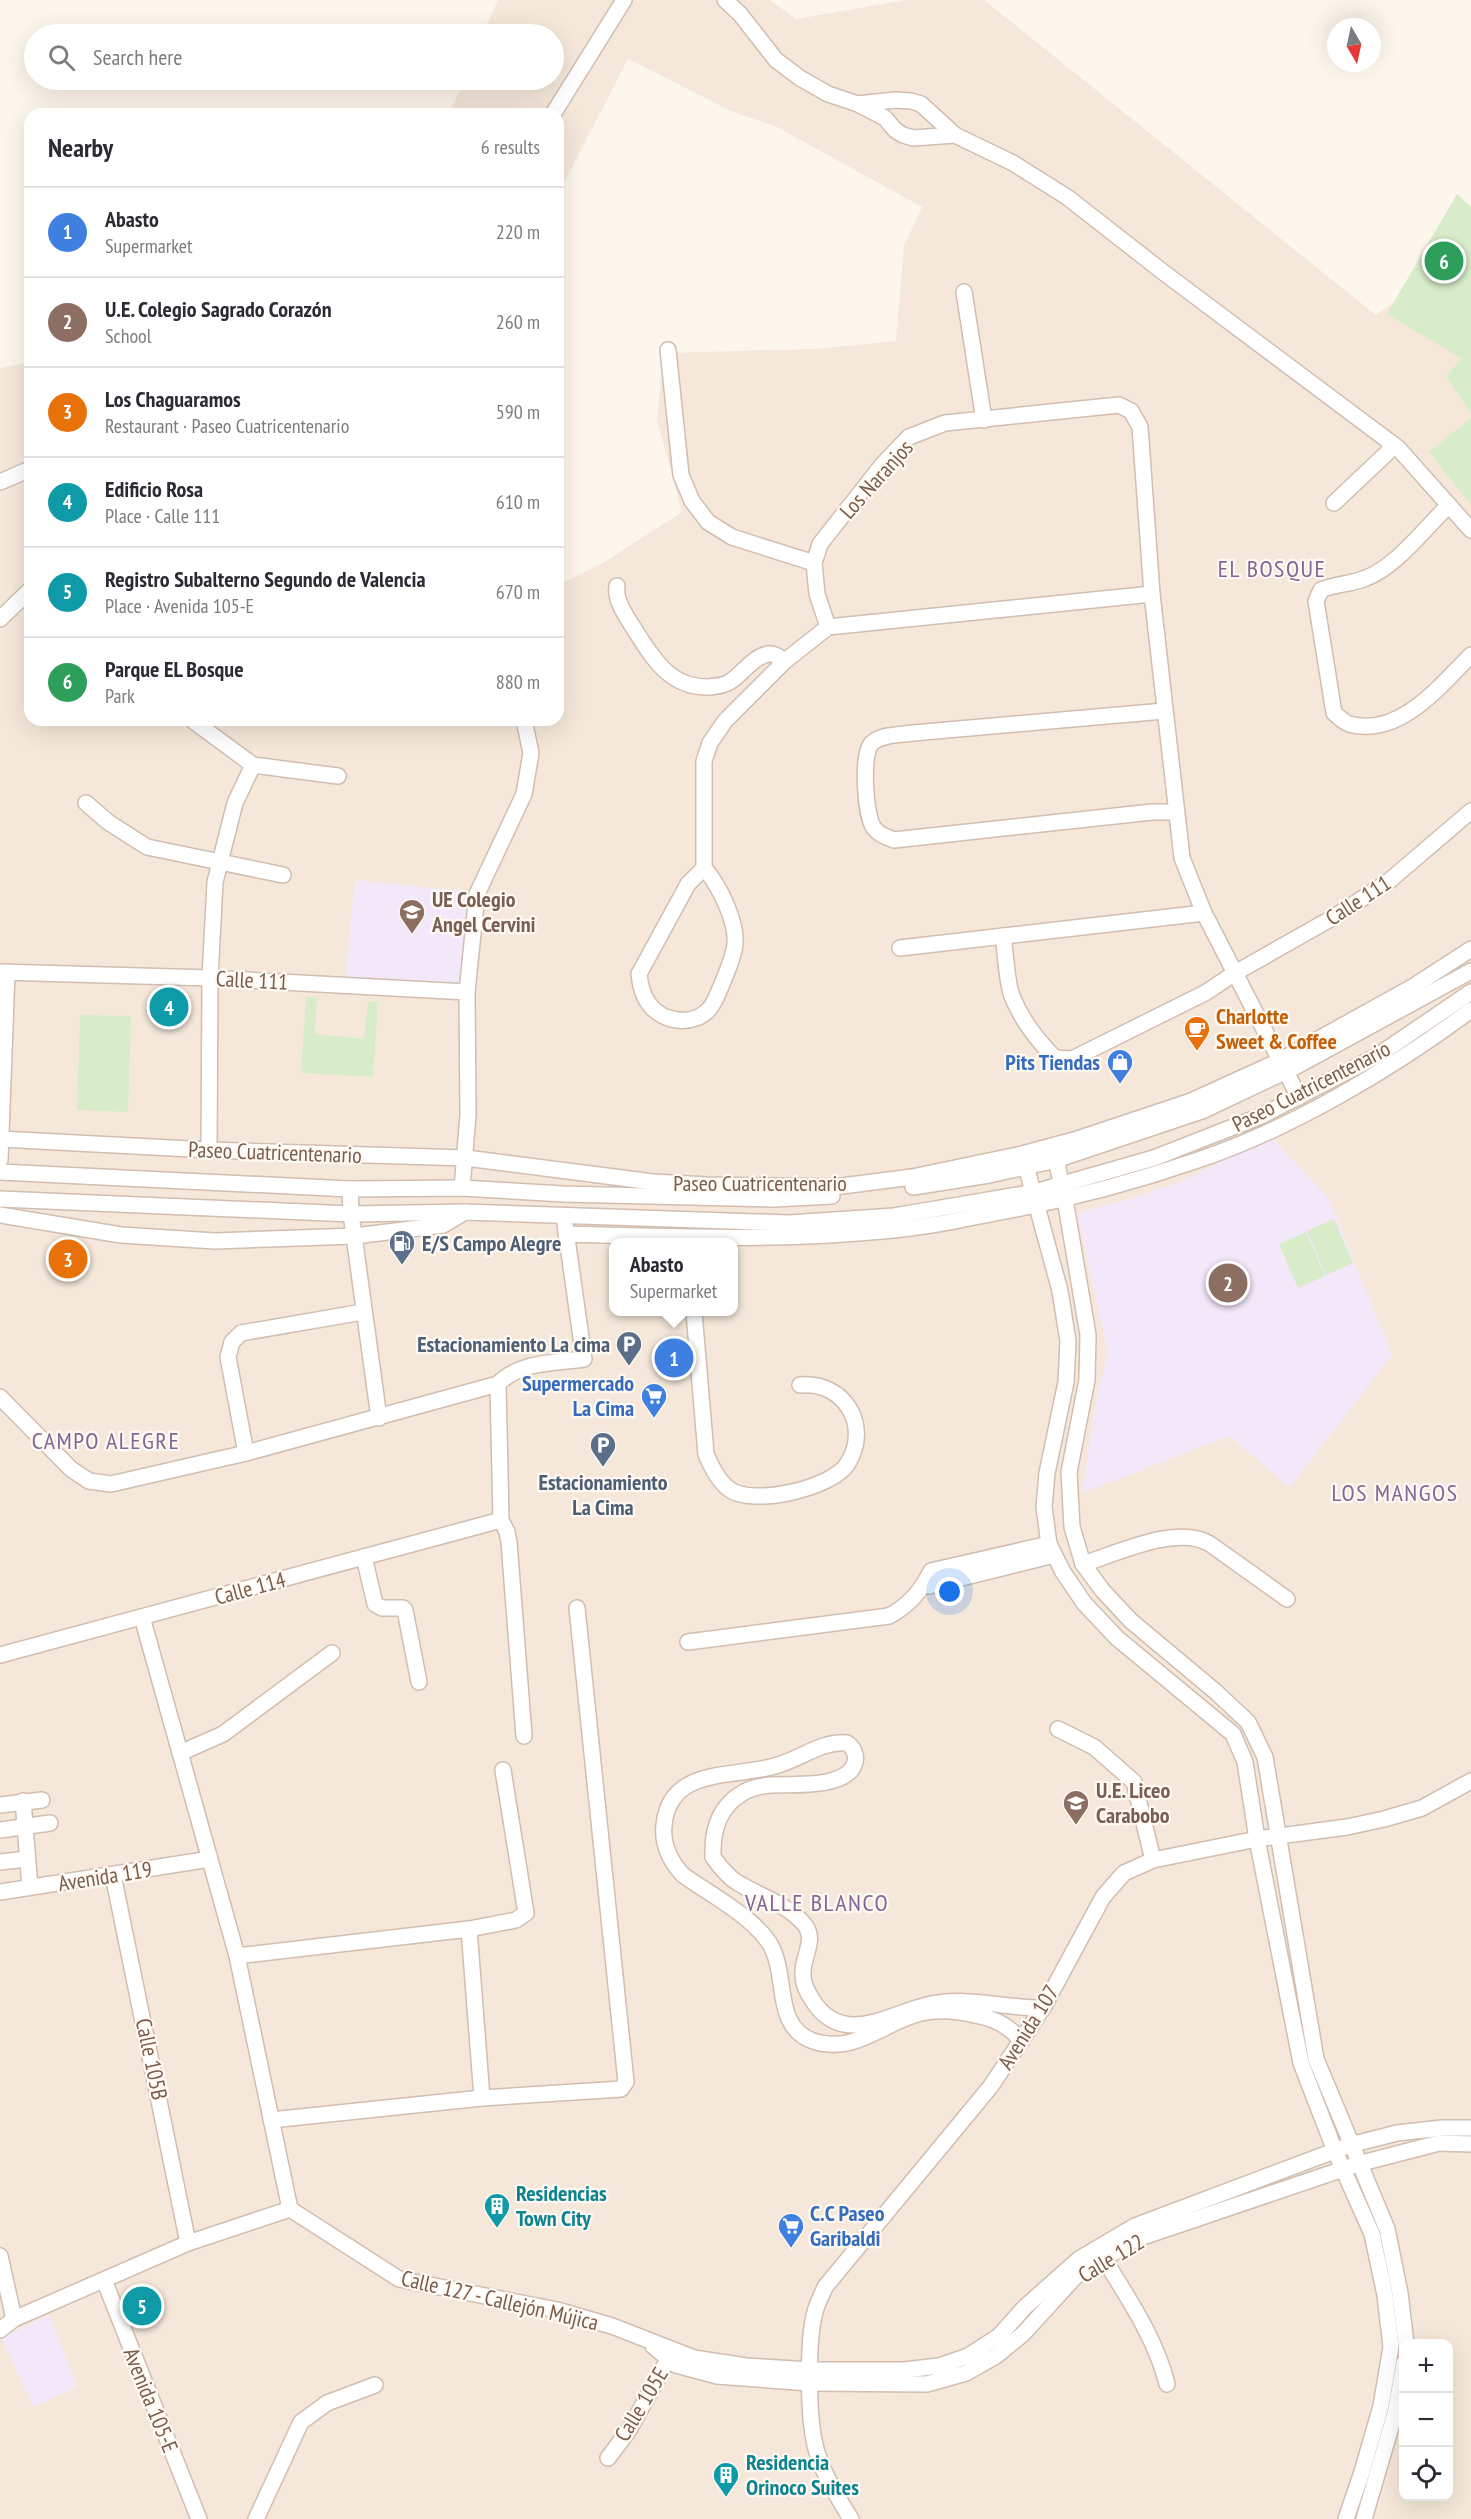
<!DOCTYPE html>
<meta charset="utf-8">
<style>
body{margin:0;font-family:"PT Sans Narrow",sans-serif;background:#f2f2f3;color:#2b2b33}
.controls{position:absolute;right:18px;bottom:18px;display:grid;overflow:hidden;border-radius:12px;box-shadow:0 6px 24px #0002}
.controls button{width:54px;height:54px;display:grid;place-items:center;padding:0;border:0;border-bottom:2px solid #e1e1e2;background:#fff;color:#2b2b33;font:30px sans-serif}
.compass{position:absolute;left:1327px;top:18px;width:54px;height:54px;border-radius:50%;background:#fff;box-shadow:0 6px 24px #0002;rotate:171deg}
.you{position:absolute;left:950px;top:1592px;width:21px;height:21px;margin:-15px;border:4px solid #fff;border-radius:50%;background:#1a73e8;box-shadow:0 0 0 9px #1a73e833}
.badge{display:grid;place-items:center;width:39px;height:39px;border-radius:50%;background:#b45309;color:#fff;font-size:20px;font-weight:700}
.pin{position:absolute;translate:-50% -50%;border:3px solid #fff;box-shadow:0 2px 6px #0006}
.popup{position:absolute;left:609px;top:1238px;width:129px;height:78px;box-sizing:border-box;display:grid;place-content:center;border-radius:12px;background:#fff;filter:drop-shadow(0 2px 4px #0005);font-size:20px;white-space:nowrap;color:#7c7c81}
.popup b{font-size:22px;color:#2b2b33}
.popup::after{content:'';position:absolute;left:50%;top:100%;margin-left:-12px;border:12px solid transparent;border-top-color:#fff}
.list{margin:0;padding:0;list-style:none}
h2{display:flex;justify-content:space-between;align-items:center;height:78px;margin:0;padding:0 24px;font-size:26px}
h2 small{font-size:20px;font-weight:400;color:#7c7c81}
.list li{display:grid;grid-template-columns:39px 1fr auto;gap:18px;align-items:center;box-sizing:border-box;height:90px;padding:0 24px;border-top:2px solid #e1e1e2}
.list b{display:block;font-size:22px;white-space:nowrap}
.list p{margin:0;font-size:20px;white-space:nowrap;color:#7c7c81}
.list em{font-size:20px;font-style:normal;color:#7c7c81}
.icon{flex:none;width:33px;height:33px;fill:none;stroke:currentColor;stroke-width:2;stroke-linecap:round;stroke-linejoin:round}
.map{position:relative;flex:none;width:1471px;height:2519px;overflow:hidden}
.search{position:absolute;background:#fff;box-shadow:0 6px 24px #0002;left:24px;top:24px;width:540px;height:66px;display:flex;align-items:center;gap:15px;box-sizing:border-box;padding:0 21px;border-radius:33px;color:#7c7c81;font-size:22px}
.panel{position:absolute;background:#fff;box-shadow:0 6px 24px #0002;left:24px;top:108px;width:540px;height:618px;border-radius:18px}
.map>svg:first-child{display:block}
.residential{fill:#f5e8da;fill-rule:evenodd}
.education{fill:#f3e8fa}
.green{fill:#d8ecc9}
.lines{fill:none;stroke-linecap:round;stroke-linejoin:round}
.minor-casing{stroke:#d1beb0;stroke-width:18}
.minor{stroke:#fff;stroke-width:15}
.labels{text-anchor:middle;stroke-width:4.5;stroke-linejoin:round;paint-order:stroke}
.street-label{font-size:22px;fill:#7a5c4d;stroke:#fffaf3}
.education-label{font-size:22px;font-weight:bold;fill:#785e54;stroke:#fffaf3;text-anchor:start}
.food-label{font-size:22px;font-weight:bold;fill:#c56008;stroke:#fffaf3;text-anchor:start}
.shop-label{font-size:22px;font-weight:bold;fill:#366cbe;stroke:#fffaf3;text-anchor:end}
.service-label{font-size:22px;font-weight:bold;fill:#4e5e75;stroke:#fffaf3;text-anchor:start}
.culture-label{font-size:22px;font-weight:bold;fill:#0d838f;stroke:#fffaf3;text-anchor:start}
.neighbourhood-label{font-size:24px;letter-spacing:1.5px;fill:#846695;stroke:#fffaf3}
</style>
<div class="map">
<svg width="1471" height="2519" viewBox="0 0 1471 2519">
<rect width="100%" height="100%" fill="#fdf6ec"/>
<path class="residential" d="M498 0H770L796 19 906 0H984L1376 315 1471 247V2519H0V368L30 362V720H558V585L603 563 682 512 657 420 663 353 816 349 896 341 904 246 922 207 777 127 731 111 628 59 558 194V114H449L464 80H554V34H483ZM614 1242H734V1312H614ZM1404 2344H1448V2496H1404Z"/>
<g class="education">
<polygon points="355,880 480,893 469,989 345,977"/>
<polygon points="1271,1137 1329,1199 1392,1355 1290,1487 1229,1436 1082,1493 1096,1401 1108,1352 1077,1213 1130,1199 1180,1182"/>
<polygon points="50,2315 77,2387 33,2407 1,2337"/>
</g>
<g class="green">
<polygon points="1457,194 1471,207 1471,413 1446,376 1462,359 1387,314"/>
<polygon points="1471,418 1471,505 1429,452"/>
<polygon points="306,997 317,998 315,1034 364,1039 368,1002 378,1002 373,1077 301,1073"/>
<polygon points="80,1015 131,1016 128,1112 77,1110"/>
<polygon points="1334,1219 1353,1263 1326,1275 1307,1231"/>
<polygon points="1306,1232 1325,1276 1298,1288 1279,1244"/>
</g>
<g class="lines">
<g class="minor-casing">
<g id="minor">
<polyline points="725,0 740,14 776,60 800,78 828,94 858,104 885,118 895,130 903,135 913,138 955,135"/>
<polyline points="858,104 895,100 911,101 921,104 955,135 1013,163 1067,197 1163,272 1398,448 1471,530"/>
<polyline points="553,114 624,0"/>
<polyline points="964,292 984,420"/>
<polyline points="668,350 681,475 692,501 708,522 732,537 814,563"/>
<polyline points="0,482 30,469"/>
<polyline points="1334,503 1387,453 1393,444"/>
<path d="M1449 505C1426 527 1396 567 1366 578 1352 584 1335 584 1321 590L1316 601 1334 713C1338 716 1343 722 1349 724 1399 738 1440 686 1471 655"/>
<path d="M617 586C614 601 629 620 636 632 654 660 671 688 709 687 716 686 725 686 731 681 742 674 754 656 768 654 774 653 780 658 785 661"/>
<polyline points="0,619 30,590"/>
<polyline points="828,627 817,594 814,563 820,544 883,464 909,437 945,423 1119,405 1131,411 1140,427 1152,594 1182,858 1204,913 1299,1097"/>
<path d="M1164 711 913 733C900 735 882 734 872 743 861 753 865 817 874 828 879 835 887 837 894 840L1152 812H1176"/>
<polyline points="192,720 253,765 338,776"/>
<polyline points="86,803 108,822 147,847 283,875"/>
<polyline points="704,868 704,761 710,743 725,721 785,661 828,627 1152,594"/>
<path d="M704 868C719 885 737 921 735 944 734 957 727 971 722 984 719 991 715 1002 710 1008 695 1027 663 1023 649 1004 643 996 640 984 639 974L688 884Z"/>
<path d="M1003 936C1006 955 1006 979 1012 996 1021 1019 1038 1041 1055 1058L1072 1059 1205 993 1235 973 1334 917 1389 881 1471 811"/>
<polyline points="900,948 1204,913"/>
<polyline points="0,972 210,978 467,992"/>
<polyline points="0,1139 209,1150 466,1158 653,1182 707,1185 834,1187 912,1177 1022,1154 1074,1140 1191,1101 1279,1061 1414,986 1471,949"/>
<polyline points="209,1150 210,978 215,882 235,803 253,765"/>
<polyline points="0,1160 7,972"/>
<polyline points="1056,1160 1065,1199 1088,1335 1087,1380 1069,1472 1072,1527 1083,1564 1103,1591 1131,1621 1216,1692 1248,1722 1265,1757 1316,2059 1387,2229 1400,2293 1406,2344"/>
<polyline points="1026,1166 1060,1291 1068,1341 1066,1382 1047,1473 1044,1507 1049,1544 1063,1572 1084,1603 1117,1638 1233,1734 1245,1762 1257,1839 1301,2063 1335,2151 1372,2234 1385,2295 1391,2347 1381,2406 1362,2472 1346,2519"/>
<polyline points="0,1172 350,1189 462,1188 563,1194 774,1199 832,1196"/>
<polyline points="913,1187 989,1175 1056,1160 1202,1111 1295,1067 1471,971"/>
<polyline points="462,1188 468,1115 467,992 477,894 524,794 531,753 524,720"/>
<polyline points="350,1189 351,1214 379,1418"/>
<polyline points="0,1199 351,1214 465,1212 789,1223 894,1216 1035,1192 1154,1158 1261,1116 1377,1056 1471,992"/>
<polyline points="0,1215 121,1235 215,1241 355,1236 443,1225 465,1212"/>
<path d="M566 1234C671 1237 778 1241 882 1231 922 1228 961 1220 1000 1212 1066 1200 1131 1183 1195 1161 1289 1130 1392 1069 1471 1010"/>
<path d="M694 1312 706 1454C711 1466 718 1481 729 1489 752 1507 834 1488 848 1463 871 1425 844 1381 800 1385"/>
<path d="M498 1384C520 1361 555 1363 584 1359L565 1224"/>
<polyline points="0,1397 71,1469 89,1481 111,1484 246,1453 498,1384 501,1520 507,1532 509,1542 524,1736"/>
<polyline points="246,1453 228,1357 232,1342 241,1333 363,1312"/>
<polyline points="364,1557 375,1604 382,1608 403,1608 405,1610 419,1682"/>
<path d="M1083 1564C1118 1553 1178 1524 1210 1544L1287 1599"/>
<polyline points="924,1585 929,1586 1054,1555"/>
<polyline points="142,1617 237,1956 290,2209"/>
<path d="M688 1642 889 1616C908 1606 922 1590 931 1571L1049 1544"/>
<polyline points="0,1655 501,1520"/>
<polyline points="1058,1729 1094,1747 1134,1782 1153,1860"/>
<polyline points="180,1753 223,1734 332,1653"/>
<polyline points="23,1801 30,1887"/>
<polyline points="0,1805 42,1800"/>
<polyline points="0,1830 50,1823"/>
<polyline points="0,1862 27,1859"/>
<polyline points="113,1875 188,2243"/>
<polyline points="0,1892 210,1859"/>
<polyline points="469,1929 516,1920 526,1913 503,1770"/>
<polyline points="237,1956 469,1929 482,2098"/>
<path d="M1021 2041C1009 2025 994 2018 975 2015 958 2011 938 2009 921 2013 883 2022 855 2055 813 2041 774 2027 787 1979 773 1950 760 1920 709 1894 683 1875 670 1861 662 1844 664 1825 670 1765 735 1779 778 1765 802 1758 821 1741 847 1743 853 1747 857 1755 855 1762 849 1789 792 1784 771 1785 761 1786 749 1788 741 1794 718 1808 712 1832 713 1857 720 1867 728 1877 738 1883 760 1896 788 1905 804 1924 817 1939 803 1955 803 1972 802 1983 807 1992 813 2001 845 2051 896 2008 938 2003 973 1998 1008 2008 1042 2008"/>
<polyline points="271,2120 482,2098 621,2089 626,2082 577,1608"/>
<polyline points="0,2256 14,2319"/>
<path d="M1104 2259C1128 2298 1156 2339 1167 2384"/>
<polyline points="104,2280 199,2519"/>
<polyline points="0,2330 14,2319 188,2243 290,2209 399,2279 557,2310 612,2326 694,2358 746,2366 811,2370 904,2370 939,2366 968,2356 999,2336 1025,2307 1079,2259 1135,2226 1350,2145 1397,2133 1442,2128 1471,2128"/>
<polyline points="653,2346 676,2365 717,2376 810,2383 927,2384 966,2373 996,2356 1023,2334 1075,2277 1134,2240 1358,2164 1439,2143 1471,2144"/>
<polyline points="608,2458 629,2430 672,2352"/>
<polyline points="256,2519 301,2422 327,2403 375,2385"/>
<path d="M851 2519C837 2496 821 2471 815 2445 808 2415 807 2341 815 2312 817 2303 822 2295 825 2287L991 2086 1044 2006 1103 1897 1124 1873 1153 1860 1257 1839 1347 1827 1384 1819 1422 1808 1471 1781"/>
<polyline points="1364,2519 1396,2410 1404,2363"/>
</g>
</g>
<use href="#minor" class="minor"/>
</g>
<defs>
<g id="school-pin" transform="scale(1.35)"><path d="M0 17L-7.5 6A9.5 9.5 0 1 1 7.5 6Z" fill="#8d6e63" stroke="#fffaf3"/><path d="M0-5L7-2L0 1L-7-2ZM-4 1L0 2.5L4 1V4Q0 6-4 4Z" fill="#fff"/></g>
<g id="cafe-pin" transform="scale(1.35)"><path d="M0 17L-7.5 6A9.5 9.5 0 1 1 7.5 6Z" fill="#e8710a" stroke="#fffaf3"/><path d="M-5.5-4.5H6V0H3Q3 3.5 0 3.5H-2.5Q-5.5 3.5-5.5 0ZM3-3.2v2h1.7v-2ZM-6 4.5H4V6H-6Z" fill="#fff"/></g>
<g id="shop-pin" transform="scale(1.35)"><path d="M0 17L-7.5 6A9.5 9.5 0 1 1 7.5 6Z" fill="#3f7fe0" stroke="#fffaf3"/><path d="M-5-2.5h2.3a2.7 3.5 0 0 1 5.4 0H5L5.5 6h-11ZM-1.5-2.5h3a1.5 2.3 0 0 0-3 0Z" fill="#fff"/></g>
<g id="fuel-pin" transform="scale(1.35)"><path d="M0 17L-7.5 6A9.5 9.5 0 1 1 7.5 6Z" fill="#5c6f8a" stroke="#fffaf3"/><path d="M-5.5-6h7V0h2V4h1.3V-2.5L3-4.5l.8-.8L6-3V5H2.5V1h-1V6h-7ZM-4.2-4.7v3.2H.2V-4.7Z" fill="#fff"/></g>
<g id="parking-pin" transform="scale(1.35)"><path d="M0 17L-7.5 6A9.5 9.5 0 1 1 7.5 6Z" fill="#5c6f8a" stroke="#fffaf3"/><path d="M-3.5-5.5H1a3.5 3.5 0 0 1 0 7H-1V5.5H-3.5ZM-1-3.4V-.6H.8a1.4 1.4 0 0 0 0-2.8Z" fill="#fff"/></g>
<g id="supermarket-pin" transform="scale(1.35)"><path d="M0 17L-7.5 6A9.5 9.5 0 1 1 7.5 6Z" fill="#3f7fe0" stroke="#fffaf3"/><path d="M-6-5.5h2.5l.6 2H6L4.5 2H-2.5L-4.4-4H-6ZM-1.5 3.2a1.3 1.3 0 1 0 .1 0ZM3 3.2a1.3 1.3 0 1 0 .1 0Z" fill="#fff"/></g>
<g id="university-pin" transform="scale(1.35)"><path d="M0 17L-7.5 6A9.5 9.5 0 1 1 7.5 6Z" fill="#8d6e63" stroke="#fffaf3"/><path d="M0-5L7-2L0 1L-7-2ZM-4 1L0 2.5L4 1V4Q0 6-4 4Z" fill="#fff"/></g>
<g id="building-pin" transform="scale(1.35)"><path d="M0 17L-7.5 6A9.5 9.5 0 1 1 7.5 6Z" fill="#0f9aa8" stroke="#fffaf3"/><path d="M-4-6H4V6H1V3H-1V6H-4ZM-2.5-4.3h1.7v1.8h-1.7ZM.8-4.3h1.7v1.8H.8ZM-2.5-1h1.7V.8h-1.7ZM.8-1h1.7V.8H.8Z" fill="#fff"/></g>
</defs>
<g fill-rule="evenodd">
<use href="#school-pin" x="412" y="912"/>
<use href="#cafe-pin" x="1197" y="1029"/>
<use href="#shop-pin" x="1120" y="1062"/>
<use href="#fuel-pin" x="402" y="1243"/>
<use href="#parking-pin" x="629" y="1344"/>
<use href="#supermarket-pin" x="654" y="1396"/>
<use href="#parking-pin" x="603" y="1445"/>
<use href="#university-pin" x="1076" y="1803"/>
<use href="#building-pin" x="497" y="2206"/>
<use href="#supermarket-pin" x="791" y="2226"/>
<use href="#building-pin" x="726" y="2475"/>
</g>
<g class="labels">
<g class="street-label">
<text transform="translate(876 479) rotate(-48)" y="8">Los Naranjos</text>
<text transform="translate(1358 900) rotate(-33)" y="8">Calle 111</text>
<text transform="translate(252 980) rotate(3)" y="8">Calle 111</text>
<text transform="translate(1311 1086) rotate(-27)" y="8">Paseo Cuatricentenario</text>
<text transform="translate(275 1152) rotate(2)" y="8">Paseo Cuatricentenario</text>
<text x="760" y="1191">Paseo Cuatricentenario</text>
<text transform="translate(250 1588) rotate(-15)" y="8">Calle 114</text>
<text transform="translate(105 1876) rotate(-9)" y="8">Avenida 119</text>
<text transform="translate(1028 2027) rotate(-58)" y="8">Avenida 107</text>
<text transform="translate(152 2059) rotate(78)" y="8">Calle 105B</text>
<text transform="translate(1111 2258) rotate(-31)" y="8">Calle 122</text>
<text transform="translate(500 2300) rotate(13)" y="8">Calle 127 - Callejón Mújica</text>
<text transform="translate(151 2400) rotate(68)" y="8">Avenida 105-E</text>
<text transform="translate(641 2404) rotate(-59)" y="8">Calle 105E</text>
</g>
<g class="education-label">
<text x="432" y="907">UE Colegio<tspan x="432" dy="25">Angel Cervini</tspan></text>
<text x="1096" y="1798">U.E. Liceo<tspan x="1096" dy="25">Carabobo</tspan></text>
</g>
<g class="food-label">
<text x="1216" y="1024">Charlotte<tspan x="1216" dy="25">Sweet &amp; Coffee</tspan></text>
</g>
<g class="shop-label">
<text x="1100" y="1070">Pits Tiendas</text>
<text x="634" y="1391">Supermercado<tspan x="634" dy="25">La Cima</tspan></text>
<text x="810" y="2221" text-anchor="start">C.C Paseo<tspan x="810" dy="25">Garibaldi</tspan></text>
</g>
<g class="service-label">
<text x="422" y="1251">E/S Campo Alegre</text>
<text x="610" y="1352" text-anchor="end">Estacionamiento La cima</text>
<text x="603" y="1490" text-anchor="middle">Estacionamiento<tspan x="603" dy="25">La Cima</tspan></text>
</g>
<g class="culture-label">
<text x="516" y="2201">Residencias<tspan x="516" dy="25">Town City</tspan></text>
<text x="746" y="2470">Residencia<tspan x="746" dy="25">Orinoco Suites</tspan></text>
</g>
<g class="neighbourhood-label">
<text x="1272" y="577">EL BOSQUE</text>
<text x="106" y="1449">CAMPO ALEGRE</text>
<text x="1395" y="1501">LOS MANGOS</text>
<text x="817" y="1911">VALLE BLANCO</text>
</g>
</g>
</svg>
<div class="controls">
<button>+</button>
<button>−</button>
<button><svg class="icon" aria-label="locate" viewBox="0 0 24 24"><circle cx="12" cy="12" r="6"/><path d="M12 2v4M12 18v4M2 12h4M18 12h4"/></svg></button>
</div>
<svg class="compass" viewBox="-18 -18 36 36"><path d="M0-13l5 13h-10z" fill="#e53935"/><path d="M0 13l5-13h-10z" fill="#7c7c81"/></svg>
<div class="you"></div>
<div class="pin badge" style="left:674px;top:1358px;background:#3f7fe0">1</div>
<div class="popup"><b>Abasto</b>Supermarket</div>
<div class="pin badge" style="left:1228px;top:1283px;background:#8d6e63">2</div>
<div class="pin badge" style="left:68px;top:1259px;background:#e8710a">3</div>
<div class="pin badge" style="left:169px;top:1007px;background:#0f9aa8">4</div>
<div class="pin badge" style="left:142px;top:2306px;background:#0f9aa8">5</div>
<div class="pin badge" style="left:1444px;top:261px;background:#2e9e5b">6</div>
<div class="search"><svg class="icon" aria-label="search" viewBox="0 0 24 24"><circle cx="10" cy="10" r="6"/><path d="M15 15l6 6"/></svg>Search here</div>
<section class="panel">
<h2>Nearby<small>6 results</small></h2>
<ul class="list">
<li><span class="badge" style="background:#3f7fe0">1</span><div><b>Abasto</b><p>Supermarket</p></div><em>220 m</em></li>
<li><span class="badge" style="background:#8d6e63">2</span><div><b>U.E. Colegio Sagrado Corazón</b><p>School</p></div><em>260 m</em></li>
<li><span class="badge" style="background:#e8710a">3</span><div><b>Los Chaguaramos</b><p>Restaurant · Paseo Cuatricentenario</p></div><em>590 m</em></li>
<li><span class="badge" style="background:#0f9aa8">4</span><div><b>Edificio Rosa</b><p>Place · Calle 111</p></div><em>610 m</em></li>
<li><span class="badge" style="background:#0f9aa8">5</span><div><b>Registro Subalterno Segundo de Valencia</b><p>Place · Avenida 105-E</p></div><em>670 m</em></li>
<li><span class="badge" style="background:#2e9e5b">6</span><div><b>Parque EL Bosque</b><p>Park</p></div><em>880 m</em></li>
</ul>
</section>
</div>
